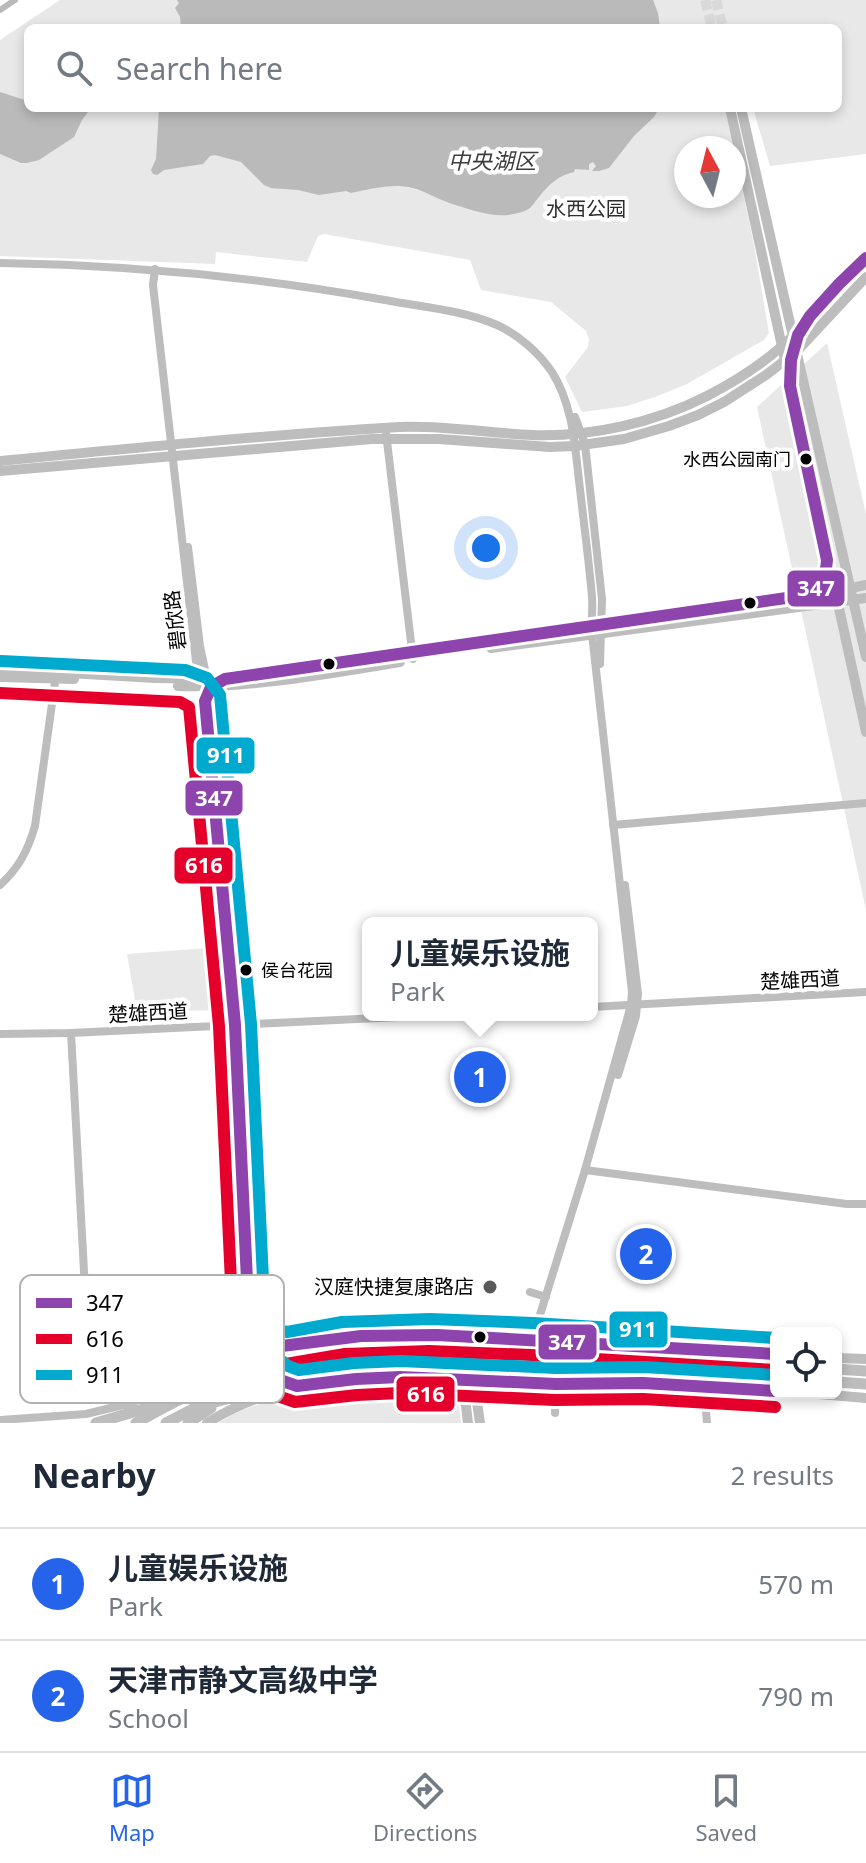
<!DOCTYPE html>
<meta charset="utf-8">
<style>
body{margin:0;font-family:"Noto Sans","Noto Sans SC",sans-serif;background:#f6f6f7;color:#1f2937}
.controls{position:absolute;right:24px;bottom:24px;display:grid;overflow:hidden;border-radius:12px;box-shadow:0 4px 12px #0003}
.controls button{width:72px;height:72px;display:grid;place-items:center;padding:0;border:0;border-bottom:2px solid #e0e1e3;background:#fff;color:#1f2937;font:40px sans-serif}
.compass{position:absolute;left:674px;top:136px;width:72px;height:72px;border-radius:50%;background:#fff;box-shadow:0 4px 12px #0003;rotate:353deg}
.you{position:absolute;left:486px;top:548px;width:28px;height:28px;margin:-20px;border:6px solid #fff;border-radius:50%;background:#1a73e8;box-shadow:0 0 0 12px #1a73e833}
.badge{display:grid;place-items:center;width:52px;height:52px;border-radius:50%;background:#2563eb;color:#fff;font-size:26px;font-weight:700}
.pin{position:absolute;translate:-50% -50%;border:4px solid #fff;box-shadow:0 2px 8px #0006}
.popup{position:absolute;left:362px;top:917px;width:236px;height:104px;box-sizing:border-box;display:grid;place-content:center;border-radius:12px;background:#fff;filter:drop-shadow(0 2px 6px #0005);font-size:26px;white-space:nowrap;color:#747a83}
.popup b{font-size:30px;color:#1f2937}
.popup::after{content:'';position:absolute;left:50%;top:100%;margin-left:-16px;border:16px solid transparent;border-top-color:#fff}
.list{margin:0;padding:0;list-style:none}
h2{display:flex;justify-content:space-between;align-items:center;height:104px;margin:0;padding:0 32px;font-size:34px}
h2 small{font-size:26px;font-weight:400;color:#747a83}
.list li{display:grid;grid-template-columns:52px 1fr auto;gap:24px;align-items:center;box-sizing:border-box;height:112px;padding:0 32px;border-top:2px solid #e0e1e3}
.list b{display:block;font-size:30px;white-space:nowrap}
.list p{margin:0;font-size:26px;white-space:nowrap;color:#747a83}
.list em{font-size:26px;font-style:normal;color:#747a83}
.icon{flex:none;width:44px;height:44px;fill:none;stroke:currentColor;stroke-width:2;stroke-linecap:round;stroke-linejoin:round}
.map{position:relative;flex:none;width:866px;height:1423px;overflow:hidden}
.search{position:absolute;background:#fff;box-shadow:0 4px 12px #0003;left:24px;right:24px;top:24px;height:88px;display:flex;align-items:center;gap:20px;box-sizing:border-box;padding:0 28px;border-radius:12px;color:#747a83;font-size:30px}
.sheet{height:328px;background:#fff}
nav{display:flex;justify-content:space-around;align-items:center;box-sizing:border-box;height:112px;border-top:2px solid #e0e1e3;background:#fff;font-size:22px;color:#747a83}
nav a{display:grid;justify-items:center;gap:4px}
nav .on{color:#2563eb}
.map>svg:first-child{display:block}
.green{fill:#e8e8e8}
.water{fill:#bababa}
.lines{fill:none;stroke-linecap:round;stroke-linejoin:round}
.canal{stroke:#bababa;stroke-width:6}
.major-tunnel{stroke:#d9d9d9;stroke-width:10;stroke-dasharray:10 5;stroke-linecap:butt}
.minor{stroke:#bdbdbd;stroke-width:8}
.major{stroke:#bdbdbd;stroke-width:10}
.highway{stroke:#bdbdbd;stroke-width:11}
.bus-1-casing{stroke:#fff;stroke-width:18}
.bus-2-casing{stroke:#fff;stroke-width:18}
.bus-3-casing{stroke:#fff;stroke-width:18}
.bus-1{stroke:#8e44ad;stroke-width:12}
.bus-2{stroke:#e4002b;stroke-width:12}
.bus-3{stroke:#00a9ce;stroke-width:12}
.bus-dot{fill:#000;stroke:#fff;stroke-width:3}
.poi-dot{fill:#595959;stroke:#fff;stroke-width:3}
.labels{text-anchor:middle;stroke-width:8;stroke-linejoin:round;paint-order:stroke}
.bus-label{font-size:18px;fill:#000;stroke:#fff;text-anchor:end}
.park-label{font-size:20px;fill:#2d2d2d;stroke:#fff}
.street-label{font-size:20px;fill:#000;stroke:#fff}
.poi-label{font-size:20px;fill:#000;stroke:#fff;text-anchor:end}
.water-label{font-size:22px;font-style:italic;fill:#3e3e3e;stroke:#fff}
.key{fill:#fff;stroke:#b2b2b2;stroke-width:2}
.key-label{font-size:22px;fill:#000}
.line-badge{stroke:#fff;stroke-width:3}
.badge-label{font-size:22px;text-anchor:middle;font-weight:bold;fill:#fff}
</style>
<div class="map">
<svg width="866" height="1423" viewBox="0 0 866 1423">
<rect width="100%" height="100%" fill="#fff"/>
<g class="green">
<polygon points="60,0 866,0 866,154 770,166 753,108 838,108 838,28 28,28 28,108 725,108 734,148 686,148 686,196 734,196 734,149 754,245 769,333 764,340 687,384 655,397 627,406 582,412 565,377 588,347 589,339 586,331 551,302 481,290 470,260 324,234 318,236 307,262 216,252 215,264 0,256 0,40"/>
<polygon points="827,343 866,514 866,910 757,407"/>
<polygon points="221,947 225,1006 221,1010 137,1012 127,954"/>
<path d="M402 1386 448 1389C460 1396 459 1410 461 1423H218C263 1392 349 1389 402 1386Z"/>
</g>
<g class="water">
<polygon points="177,0 653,0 658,13 660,28 181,28 180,17 175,8 179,3"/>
<polygon points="0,92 28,101 28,108 91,108 82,120 74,137 39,160 27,163 21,163 0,154"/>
<path d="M159 108H659L654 117 634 136 609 168 599 171H592L596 166 593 162 589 164V170L575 169 574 172C559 175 548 185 539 197 538 198 532 206 531 207 526 212 515 214 508 215 490 217 464 208 447 202 435 198 425 191 413 188 391 183 372 189 351 193L346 191 319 195 298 190 271 188 264 185 241 162 215 155 210 156 203 164 164 170 157 175 153 174 151 170 156 159Z"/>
</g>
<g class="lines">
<polyline class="canal" points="0,10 15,0"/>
<g class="major-tunnel">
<polyline points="705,0 712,28"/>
<polyline points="716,0 723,28"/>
</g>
<g class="minor">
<path d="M0 263C129 265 258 277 385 300 422 307 463 310 497 325 519 335 539 353 552 372 574 407 575 450 580 489 584 525 589 561 592 597 593 609 591 621 592 634L632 992 631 1005 585 1170 539 1318C536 1328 527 1333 517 1337"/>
<polyline points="155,269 153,285 197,670 200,680"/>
<polyline points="575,417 585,444 602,599 600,664"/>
<polyline points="386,433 413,659"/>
<polyline points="188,547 200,646 208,684"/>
<polyline points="205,697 235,1025 249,1323 254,1359 263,1388"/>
<polyline points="613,825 866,803"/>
<path d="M0 885C19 868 28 850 35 826L56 675"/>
<polyline points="592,1007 866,992"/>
<polyline points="71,1033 89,1363"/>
<polyline points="0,1034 71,1033 440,1015"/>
<polyline points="618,1075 636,1016 638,994 625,885"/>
<polyline points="585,1170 847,1204 866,1204"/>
<polyline points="530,1292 546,1297"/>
<polyline points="255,1331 273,1387"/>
<polyline points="555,1413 556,1384"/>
<polyline points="0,1420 86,1414 123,1405 139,1409"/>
<polyline points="707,1423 705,1399 712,1391 720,1388"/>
</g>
<g class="major">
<polyline points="730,108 866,732"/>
<polyline points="741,108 866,657"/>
<path d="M0 461C133 448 266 435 399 427 443 425 487 433 532 435 591 437 654 423 707 396 742 378 778 354 804 324 825 302 844 278 866 258"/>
<polyline points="0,471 372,439 439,439 550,447 575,446 624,439 669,426 698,415 724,402 766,375 796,352 866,277"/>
<polyline points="808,594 822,583 827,566"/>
<polyline points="491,648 866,598"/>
<polyline points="0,669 155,678 225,679 833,592 866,585"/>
<polyline points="0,677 74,679"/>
<path d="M178 686C253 688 326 674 400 662"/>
<polyline points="205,701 208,689 212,684"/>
<polyline points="255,1330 266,1342 281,1347"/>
<polyline points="836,1358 866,1359"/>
<polyline points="222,1376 257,1357 287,1348 326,1340 374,1336 429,1335 512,1338 776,1354"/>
<polyline points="463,1381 468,1423"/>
<polyline points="474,1381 480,1423"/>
<polyline points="807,1393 866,1398"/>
<path d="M207 1423C304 1361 425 1381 533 1384 564 1385 594 1382 624 1383 675 1384 726 1388 776 1391"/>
</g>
<g class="highway">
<polyline points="614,1345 634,1354"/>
<polyline points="836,1369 866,1371"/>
<polyline points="589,1374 607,1383"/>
<polyline points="836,1382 866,1384"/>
<polyline points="96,1423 157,1405"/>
<path d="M136 1423C183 1396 234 1371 286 1359 352 1343 419 1348 485 1350 582 1354 679 1360 776 1365"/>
<polyline points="166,1423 197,1407 226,1399 280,1380 316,1372 359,1367 406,1366 584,1373 654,1373 776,1379"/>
<polyline points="188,1423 211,1408"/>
</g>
<g class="bus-1-casing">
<g id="bus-1">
<path d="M253 1318C258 1335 264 1343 282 1346L361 1336 437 1335 776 1354"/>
<path d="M776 1391 643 1383 556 1384 400 1377 356 1379 297 1386 280 1380 262 1366 252 1347 249 1323 235 1025 205 701 211 687 225 679 807 595C821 587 826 576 827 560L790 386 791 360 798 335 810 316 839 284 866 258"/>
</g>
</g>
<g class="bus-2-casing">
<g id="bus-2">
<polyline points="0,693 180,702 189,707 219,1026 233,1325 237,1352 250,1376 272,1394 295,1402 357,1395 400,1393 555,1400 643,1399 775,1407"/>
<polyline points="237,1322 241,1338 251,1350 269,1361 286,1364 345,1354 429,1351 531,1355 775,1370"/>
</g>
</g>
<g class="bus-3-casing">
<g id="bus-3">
<polyline points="1,661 185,670 207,678 220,695 251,1024 265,1322 268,1342 275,1355 288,1366 299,1370 354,1363 401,1361 556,1368 644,1367 776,1375"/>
<path d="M269 1316C271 1326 277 1330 287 1332L342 1322 430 1319 533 1323 776 1338"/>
</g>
</g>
<use href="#bus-1" class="bus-1"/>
<use href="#bus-2" class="bus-2"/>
<use href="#bus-3" class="bus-3"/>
</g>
<g class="bus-dot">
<circle cx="806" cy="459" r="7"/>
<circle cx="750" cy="603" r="7"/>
<circle cx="329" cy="664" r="7"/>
<circle cx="246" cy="970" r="7"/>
<circle cx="480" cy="1337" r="7"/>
</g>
<circle class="poi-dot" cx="490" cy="1287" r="8"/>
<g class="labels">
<g class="bus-label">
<text x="791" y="466">水西公园南门</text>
<text x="261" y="977" text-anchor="start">侯台花园</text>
</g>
<g class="park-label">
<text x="586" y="216">水西公园</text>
</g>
<g class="street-label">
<text transform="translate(175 620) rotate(-97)" y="7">碧欣路</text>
<text transform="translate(800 980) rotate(-3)" y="7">楚雄西道</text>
<text transform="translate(148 1013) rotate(-3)" y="7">楚雄西道</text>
</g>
<g class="poi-label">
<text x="474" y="1294">汉庭快捷复康路店</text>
</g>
<g class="water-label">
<text x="492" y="169">中央湖区</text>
</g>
</g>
<rect x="20" y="1275" width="264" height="128" rx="12" class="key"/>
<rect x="36" y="1298" width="36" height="10" fill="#8e44ad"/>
<rect x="36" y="1334" width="36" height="10" fill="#e4002b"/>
<rect x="36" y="1370" width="36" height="10" fill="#00a9ce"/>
<g class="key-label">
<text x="86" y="1311">347</text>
<text x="86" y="1347">616</text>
<text x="86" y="1383">911</text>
</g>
<g class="line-badge">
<rect x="786" y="569" width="60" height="39" rx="8" fill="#8e44ad"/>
<rect x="195" y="736" width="61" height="39" rx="8" fill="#00a9ce"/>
<rect x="184" y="779" width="60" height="38" rx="8" fill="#8e44ad"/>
<rect x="173" y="846" width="61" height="39" rx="8" fill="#e4002b"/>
<rect x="608" y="1310" width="61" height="39" rx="8" fill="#00a9ce"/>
<rect x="537" y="1323" width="61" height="38" rx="8" fill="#8e44ad"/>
<rect x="395" y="1375" width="61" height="38" rx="8" fill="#e4002b"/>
</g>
<g class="badge-label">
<text x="816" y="596">347</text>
<text x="226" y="763">911</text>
<text x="214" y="806">347</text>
<text x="204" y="873">616</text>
<text x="638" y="1337">911</text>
<text x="567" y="1350">347</text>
<text x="426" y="1402">616</text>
</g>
</svg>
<div class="controls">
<button><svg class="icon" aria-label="locate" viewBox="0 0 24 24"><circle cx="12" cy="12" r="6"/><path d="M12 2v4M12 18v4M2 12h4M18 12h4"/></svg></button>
</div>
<svg class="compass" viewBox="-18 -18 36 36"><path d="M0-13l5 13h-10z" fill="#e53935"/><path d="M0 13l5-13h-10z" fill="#747a83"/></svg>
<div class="you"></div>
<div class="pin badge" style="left:480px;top:1077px">1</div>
<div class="popup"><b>儿童娱乐设施</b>Park</div>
<div class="pin badge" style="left:646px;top:1254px">2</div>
<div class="search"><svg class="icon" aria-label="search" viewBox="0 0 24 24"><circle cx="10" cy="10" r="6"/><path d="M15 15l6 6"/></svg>Search here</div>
</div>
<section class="sheet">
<h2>Nearby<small>2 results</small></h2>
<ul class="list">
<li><span class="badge">1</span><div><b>儿童娱乐设施</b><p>Park</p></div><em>570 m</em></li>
<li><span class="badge">2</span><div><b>天津市静文高级中学</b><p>School</p></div><em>790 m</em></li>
</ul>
</section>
<nav>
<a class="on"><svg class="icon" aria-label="map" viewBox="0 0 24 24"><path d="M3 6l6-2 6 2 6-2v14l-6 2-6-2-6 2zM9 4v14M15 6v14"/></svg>Map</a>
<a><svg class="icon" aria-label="directions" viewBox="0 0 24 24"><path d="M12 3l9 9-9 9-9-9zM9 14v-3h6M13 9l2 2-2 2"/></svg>Directions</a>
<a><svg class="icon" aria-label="saved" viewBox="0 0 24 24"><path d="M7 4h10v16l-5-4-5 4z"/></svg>Saved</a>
</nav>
